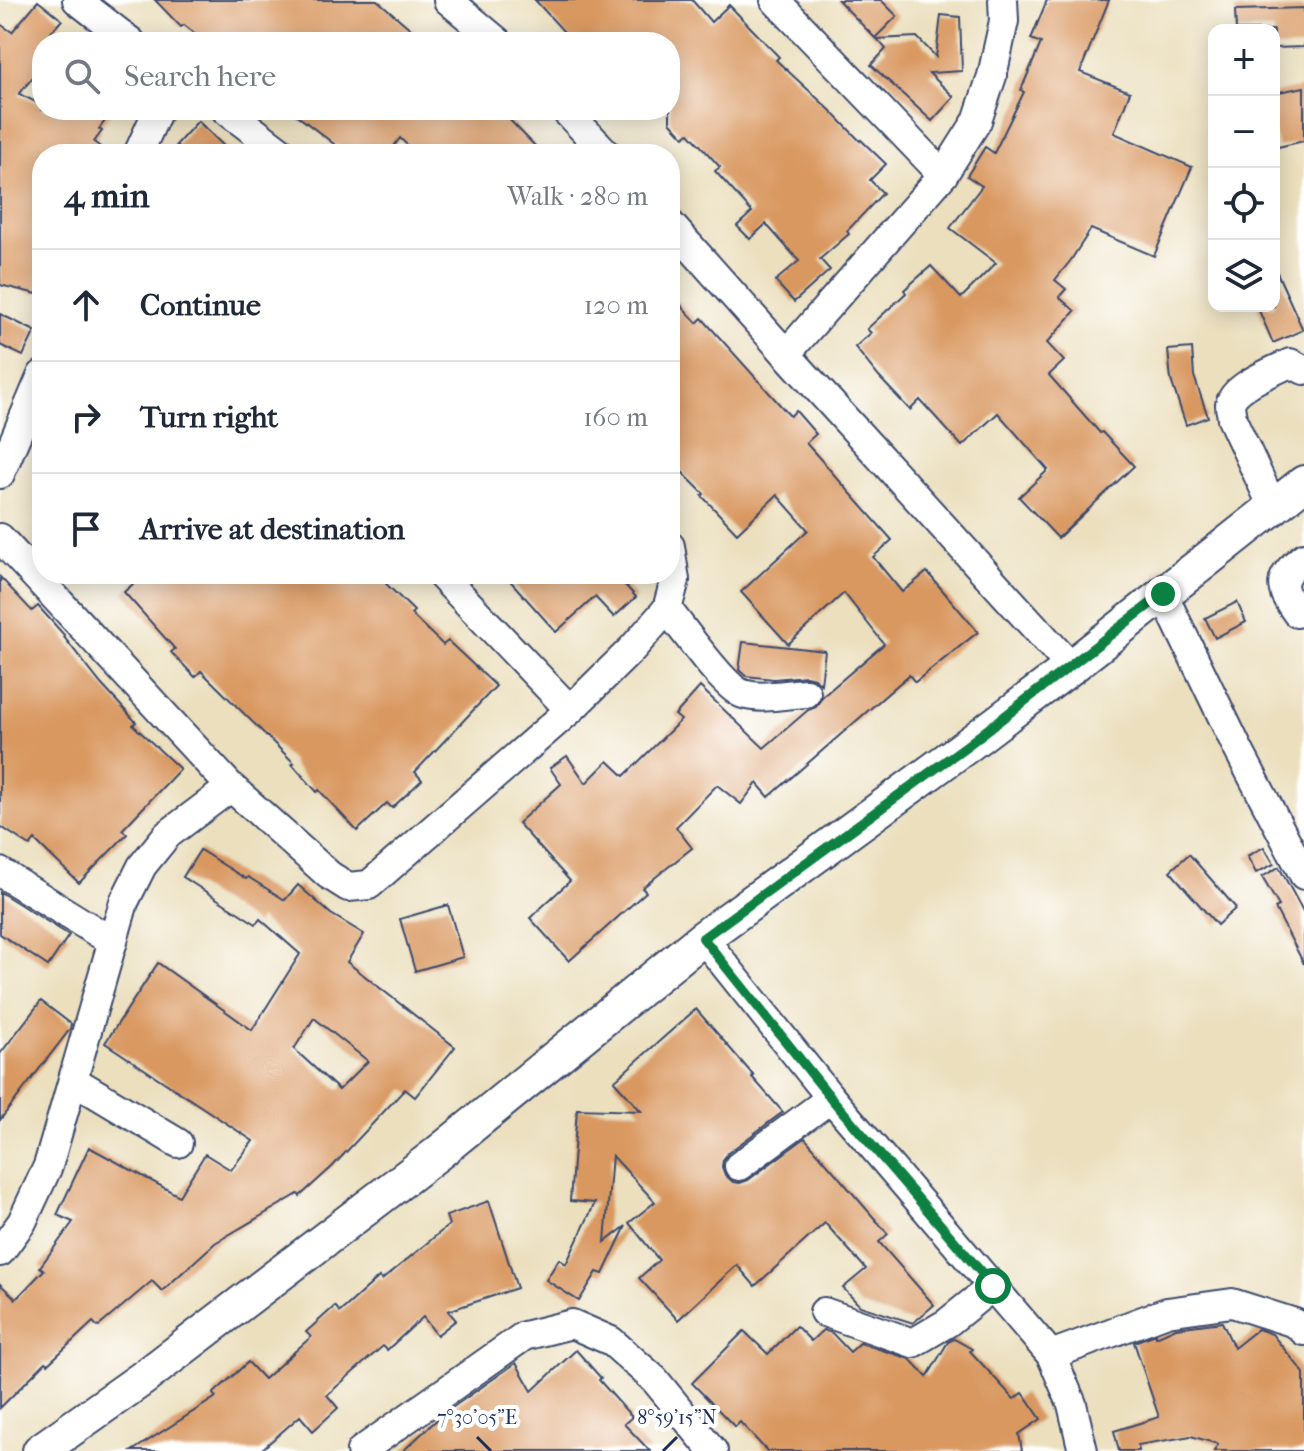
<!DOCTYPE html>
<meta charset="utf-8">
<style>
body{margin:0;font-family:"IM FELL French Canon",serif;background:#f6f6f7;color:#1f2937}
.controls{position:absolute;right:24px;top:24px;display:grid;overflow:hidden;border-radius:16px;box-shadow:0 4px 20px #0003}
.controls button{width:72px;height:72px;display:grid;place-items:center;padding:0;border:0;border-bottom:2px solid #e0e1e3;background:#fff;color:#1f2937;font:40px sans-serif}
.stop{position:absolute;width:24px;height:24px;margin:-18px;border:6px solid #0b8043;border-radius:50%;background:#fff}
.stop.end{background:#0b8043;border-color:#fff;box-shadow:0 2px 8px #0008}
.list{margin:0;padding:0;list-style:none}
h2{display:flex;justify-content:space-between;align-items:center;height:104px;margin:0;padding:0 32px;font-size:34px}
h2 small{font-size:26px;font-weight:400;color:#747a83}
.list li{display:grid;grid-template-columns:52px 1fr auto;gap:24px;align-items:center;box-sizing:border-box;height:112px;padding:0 32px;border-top:2px solid #e0e1e3}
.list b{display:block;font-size:30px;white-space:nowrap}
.list em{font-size:26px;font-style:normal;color:#747a83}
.icon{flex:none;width:44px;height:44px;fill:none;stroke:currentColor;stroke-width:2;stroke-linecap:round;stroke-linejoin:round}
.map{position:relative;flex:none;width:1304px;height:1451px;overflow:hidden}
.search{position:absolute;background:#fff;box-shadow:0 4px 20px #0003;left:32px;top:32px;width:648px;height:88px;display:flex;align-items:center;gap:20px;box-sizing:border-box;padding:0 28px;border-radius:32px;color:#747a83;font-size:30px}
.panel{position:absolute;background:#fff;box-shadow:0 4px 20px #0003;left:32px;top:144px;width:648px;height:440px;border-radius:32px}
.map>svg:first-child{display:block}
.building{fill:#d99860;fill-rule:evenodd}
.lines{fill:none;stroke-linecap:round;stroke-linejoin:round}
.minor-casing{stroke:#3a496c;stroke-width:32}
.major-casing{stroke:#3a496c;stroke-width:38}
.minor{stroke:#fff;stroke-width:28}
.major{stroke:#fff;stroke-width:34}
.route{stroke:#0b8043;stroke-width:10}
.ticks{fill:none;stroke:#1b2f5e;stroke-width:3}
.ticks-label{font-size:20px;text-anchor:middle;fill:#1b2f5e;stroke:#fff;stroke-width:8;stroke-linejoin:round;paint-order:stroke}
</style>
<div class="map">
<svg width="1304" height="1451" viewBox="0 0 1304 1451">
<rect width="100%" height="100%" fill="#fff"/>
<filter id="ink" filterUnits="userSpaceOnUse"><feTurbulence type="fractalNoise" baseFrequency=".0125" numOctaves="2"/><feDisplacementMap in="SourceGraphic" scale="16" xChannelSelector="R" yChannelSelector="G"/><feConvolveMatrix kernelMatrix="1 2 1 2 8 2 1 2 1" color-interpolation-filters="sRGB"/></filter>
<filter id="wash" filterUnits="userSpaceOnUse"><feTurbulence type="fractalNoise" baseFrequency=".006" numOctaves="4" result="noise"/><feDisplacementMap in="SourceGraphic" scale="32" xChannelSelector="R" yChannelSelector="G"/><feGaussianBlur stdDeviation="1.8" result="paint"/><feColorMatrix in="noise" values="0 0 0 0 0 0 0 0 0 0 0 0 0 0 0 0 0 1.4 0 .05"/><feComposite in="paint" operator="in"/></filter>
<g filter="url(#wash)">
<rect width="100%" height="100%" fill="#ebdfbe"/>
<g id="blocks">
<g class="building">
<polygon points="155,0 377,0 426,42 206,42 184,25 181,27"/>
<polygon points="535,0 692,0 711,22 729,5 779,57 776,60 830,110 860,141 861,140 886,164 870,180 883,193 847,231 849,234 820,259 830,270 794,302 775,281 799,261 766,224 750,239 737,226 752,212 715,171 720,167 689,133 684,137 670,122 670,42 573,42"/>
<polygon points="838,0 881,0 897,16 875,38"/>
<polygon points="1047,0 1109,0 1080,72 1130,92 1114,133 1192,167 1154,256 1091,229 1071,260 1055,280 1066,289 1059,297 1075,311 1047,343 1064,361 1049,375 1100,433 1102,432 1134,466 1058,538 1019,497 1048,470 998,413 962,446 920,400 910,410 879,377 855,347 871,333 867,329 906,293 904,290 931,266 961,298 996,263 950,228 982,186 967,176 985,147 994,153 1024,92 1021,90 1041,43 1031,39"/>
<polygon points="38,1 62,20 42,42 42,66 19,94 42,105 42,110 113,110 99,129 102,131 94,142 109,154 42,154 42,273 37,294 0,285 0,24 12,32"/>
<polygon points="1304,8 1304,47 1274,48 1274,30 1236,30 1235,10"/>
<polygon points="941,15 960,17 962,71 929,73 954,97 932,121 871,65 886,49 877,39 917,37 936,57"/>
<polygon points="1304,87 1304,141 1278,147 1274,130 1274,93"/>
<polygon points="290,110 500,110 543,154 416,154 400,138 388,154 347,154"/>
<polygon points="198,121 232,154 185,154 176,145"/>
<polygon points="1274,266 1303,330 1273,343 1257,306 1274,306"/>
<polygon points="670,293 697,323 702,318 790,416 796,411 816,434 806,443 892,540 873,557 902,592 927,572 978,632 915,682 909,675 769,797 757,783 741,804 717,785 676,827 692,848 642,888 646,892 569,961 530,918 570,881 518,823 561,784 550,768 567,756 586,783 608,761 624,776 681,720 675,715 700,687 764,748 808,710 816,707 822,697 884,644 844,593 788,644 741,592 808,530 777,495 737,533 702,496 704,494 670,460"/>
<polygon points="0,314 35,331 23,356 0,345"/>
<polygon points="1192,348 1194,376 1208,417 1186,425 1171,380 1168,350"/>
<polygon points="144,574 376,574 414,611 411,614 443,645 448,641 496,686 415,772 422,780 392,808 387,803 357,831 319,790 317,792 292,764 294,763 201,671 195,677 171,652 175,649 124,592"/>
<polygon points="504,574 635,574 624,584 636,597 614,617 595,597 556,632"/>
<polygon points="0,577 32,611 38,606 65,636 64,637 101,684 136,722 133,725 180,769 122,830 127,834 79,883 35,840 30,846 0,826"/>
<polygon points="1237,602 1246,622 1215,638 1205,618"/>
<polygon points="743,642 825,651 821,684 814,678 806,676 774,679 746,676 739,670"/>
<polygon points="1264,847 1274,864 1256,873 1247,856"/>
<path d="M200 850 246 879 248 877 285 900 298 885 331 914 364 934 347 962 455 1047 415 1097 405 1089 332 1167 300 1196 298 1194 215 1243 162 1291 152 1281 98 1327 93 1322 48 1364 46 1362 0 1408V1284L16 1299 44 1270 40 1267 73 1222 57 1215 89 1147 179 1196 205 1154 231 1170 253 1141 105 1043 158 963 252 1030 300 954 260 919 256 924 183 877ZM314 1018 368 1061 339 1090 294 1049Z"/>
<polygon points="1189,854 1236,908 1217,925 1170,871"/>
<polygon points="1279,867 1304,913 1304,964 1275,908 1279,906 1262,877"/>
<polygon points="0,892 69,935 48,966 0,934"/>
<polygon points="448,905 463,957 415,971 400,919"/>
<polygon points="41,1001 71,1024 70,1029 0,1120 0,1054"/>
<polygon points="696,1009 754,1076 752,1077 783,1112 728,1153 723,1160 722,1167 725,1175 733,1182 740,1183 748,1180 805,1138 888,1234 879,1242 934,1305 913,1323 860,1306 843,1288 866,1269 825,1223 755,1286 737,1265 678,1320 639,1278 659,1260 629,1223 655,1202 612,1155 605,1242 626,1226 603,1274 597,1272 579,1301 546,1280 559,1259 566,1264 595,1203 570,1201 577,1109 641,1111 614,1081"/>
<polygon points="489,1201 517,1288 448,1311 456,1320 437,1335 423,1317 387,1350 383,1346 327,1395 338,1408 313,1431 300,1416 260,1451 132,1451 216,1397 213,1394 248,1362 264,1379 311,1337 306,1332 335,1306 340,1312 379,1277 382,1280 449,1225 446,1216"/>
<polygon points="1222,1322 1234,1348 1258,1329 1272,1334 1304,1373 1304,1451 1214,1451 1218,1444 1191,1436 1138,1445 1139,1451 1119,1451 1114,1431 1159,1417 1134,1342 1156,1334 1156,1337 1176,1328"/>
<polygon points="796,1326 811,1341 823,1330 832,1333 850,1352 860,1343 910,1359 927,1377 948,1342 954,1339 972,1349 970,1351 1014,1399 1023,1393 1041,1419 1019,1434 1022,1451 767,1451 740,1422 735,1427 692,1383 744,1331 768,1354"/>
<polygon points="576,1350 601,1378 599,1380 632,1417 624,1424 650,1451 403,1451 443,1414 516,1363 532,1391"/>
</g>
</g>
</g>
<g filter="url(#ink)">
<use href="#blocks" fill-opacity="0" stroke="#3a496c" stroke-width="2"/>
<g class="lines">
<g class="minor-casing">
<g id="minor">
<polyline points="77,0 131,42"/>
<polyline points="448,0 498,42"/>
<polyline points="775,0 943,175"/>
<polyline points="226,110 284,154"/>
<polyline points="565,110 607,154"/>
<polyline points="138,154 158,110"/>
<polyline points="670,224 786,354 1071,667"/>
<polyline points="786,354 943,175 977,121 992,76 1004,21 1003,0"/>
<polyline points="0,474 42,375"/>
<path d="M1273 507 1232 419C1232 414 1230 410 1230 405 1233 386 1274 371 1290 363L1304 370"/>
<polyline points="0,538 231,787 329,875 348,887 369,885 570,710 632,649 667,609 675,580 670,546"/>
<polyline points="440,574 570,710"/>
<polyline points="1163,594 1238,749 1304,875"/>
<path d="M667 609C682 627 724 688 743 694 762 700 786 694 806 693"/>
<path d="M1297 613C1278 587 1277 578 1304 557"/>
<polyline points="0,872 113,942"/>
<polyline points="703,938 831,1098 1051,1355 1072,1404 1083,1451"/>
<polyline points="73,1080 178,1143"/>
<polyline points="739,1166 831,1098"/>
<polyline points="0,1252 22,1222 48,1166 124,902 142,866 167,835 231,787"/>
<polyline points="824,1312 913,1343 947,1323 993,1286"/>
<polyline points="1051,1355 1167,1312 1232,1303 1295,1323 1304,1331"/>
<polyline points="361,1451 524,1336 572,1324 611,1341 655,1380 713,1451"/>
</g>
</g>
<g class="major-casing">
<polyline id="major" points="40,1451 146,1376 437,1154 703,938 969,744 1071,667 1304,483"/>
</g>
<use href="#minor" class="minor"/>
<use href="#major" class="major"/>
</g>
</g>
<g class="lines" filter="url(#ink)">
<polyline class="route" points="993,1286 831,1098 703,938 969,744 1163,594"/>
</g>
<path class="ticks" d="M477 1437 491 1451M663 1451 677 1437"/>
<g class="ticks-label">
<text x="477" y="1424">7°30'05"E</text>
<text x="677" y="1424">8°59'15"N</text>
</g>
</svg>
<div class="controls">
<button>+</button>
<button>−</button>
<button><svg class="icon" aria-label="locate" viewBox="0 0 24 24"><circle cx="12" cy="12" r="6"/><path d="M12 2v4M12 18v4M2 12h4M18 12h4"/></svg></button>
<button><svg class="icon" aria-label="layers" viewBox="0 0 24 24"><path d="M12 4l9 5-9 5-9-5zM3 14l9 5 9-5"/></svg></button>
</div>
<div class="stop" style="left:993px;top:1286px"></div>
<div class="stop end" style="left:1163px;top:594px"></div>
<div class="search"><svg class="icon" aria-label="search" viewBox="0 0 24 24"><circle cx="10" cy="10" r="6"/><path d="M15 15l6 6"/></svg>Search here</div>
<section class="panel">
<h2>4 min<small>Walk · 280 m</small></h2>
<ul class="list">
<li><svg class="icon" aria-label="ahead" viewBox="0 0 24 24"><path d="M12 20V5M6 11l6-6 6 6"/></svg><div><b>Continue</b></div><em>120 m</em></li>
<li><svg class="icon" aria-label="right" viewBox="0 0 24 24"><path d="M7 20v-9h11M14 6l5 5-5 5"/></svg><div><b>Turn right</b></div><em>160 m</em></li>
<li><svg class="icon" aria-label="arrive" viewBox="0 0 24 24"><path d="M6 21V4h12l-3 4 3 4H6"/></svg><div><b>Arrive at destination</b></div></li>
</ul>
</section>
</div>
